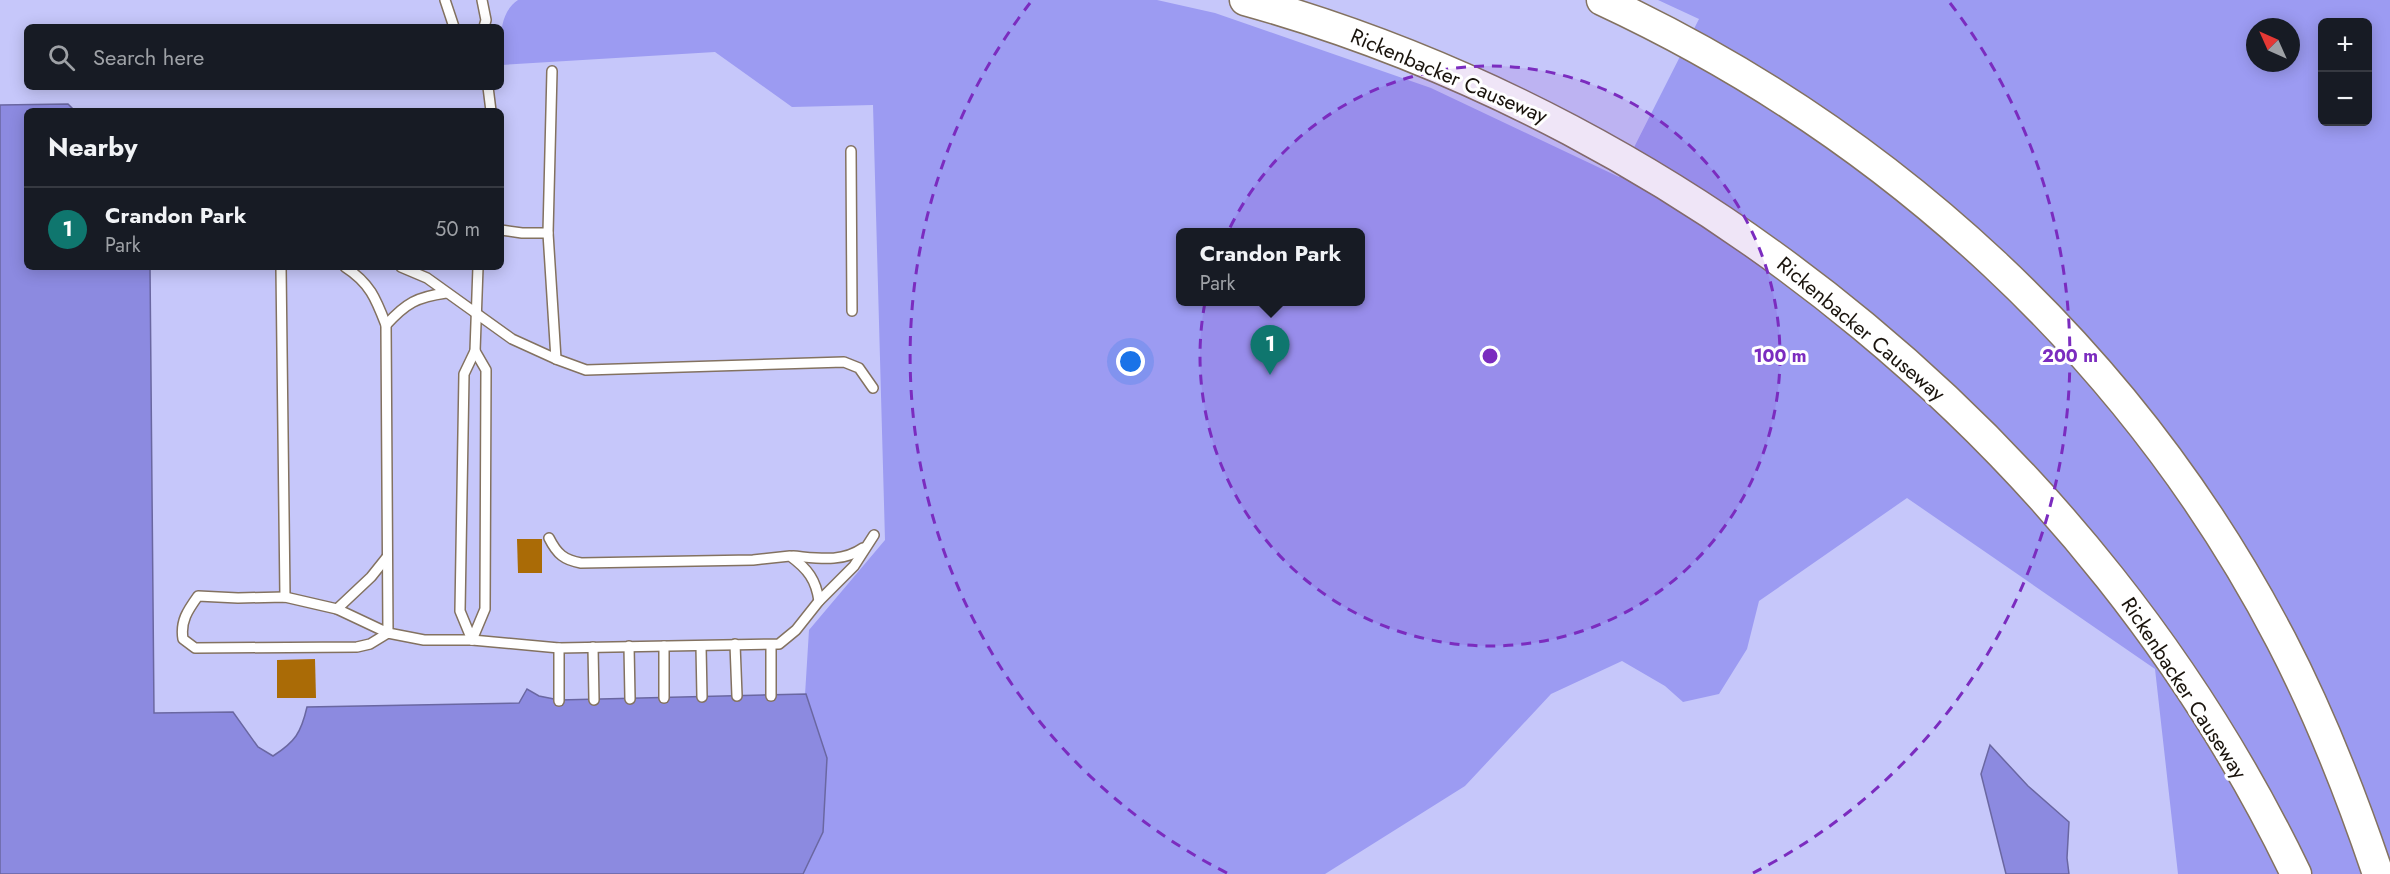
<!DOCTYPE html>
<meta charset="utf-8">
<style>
body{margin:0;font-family:Jost,sans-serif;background:#20242c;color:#f1f3f6}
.controls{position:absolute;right:18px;top:18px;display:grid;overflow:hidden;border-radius:9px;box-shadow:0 3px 15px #0003}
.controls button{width:54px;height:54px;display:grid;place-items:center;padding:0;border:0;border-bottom:2px solid #363941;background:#171b24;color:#f1f3f6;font:30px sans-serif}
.compass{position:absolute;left:2246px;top:18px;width:54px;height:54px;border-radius:50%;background:#171b24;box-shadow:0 3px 15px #0003;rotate:315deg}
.you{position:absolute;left:1131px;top:362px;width:21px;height:21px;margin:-15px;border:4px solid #fff;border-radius:50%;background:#1a73e8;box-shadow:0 0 0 9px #1a73e833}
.badge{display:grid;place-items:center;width:39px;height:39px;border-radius:50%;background:#0f766e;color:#fff;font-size:20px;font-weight:700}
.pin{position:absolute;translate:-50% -50px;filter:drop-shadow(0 2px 3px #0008)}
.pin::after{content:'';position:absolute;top:32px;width:21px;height:18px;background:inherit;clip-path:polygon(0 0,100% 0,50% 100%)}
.popup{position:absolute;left:1176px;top:228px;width:189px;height:78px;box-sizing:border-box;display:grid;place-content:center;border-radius:9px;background:#171b24;filter:drop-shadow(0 2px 4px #0005);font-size:20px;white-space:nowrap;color:#9ea1a6}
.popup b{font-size:22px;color:#f1f3f6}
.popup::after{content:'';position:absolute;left:50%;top:100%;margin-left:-12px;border:12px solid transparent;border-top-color:#171b24}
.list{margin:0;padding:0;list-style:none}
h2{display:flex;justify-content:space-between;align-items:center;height:78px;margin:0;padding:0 24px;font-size:26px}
h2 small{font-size:20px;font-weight:400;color:#9ea1a6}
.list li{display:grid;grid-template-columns:39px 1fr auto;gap:18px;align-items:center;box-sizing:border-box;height:84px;padding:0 24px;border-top:2px solid #363941}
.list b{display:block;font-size:22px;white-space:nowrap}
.list p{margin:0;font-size:20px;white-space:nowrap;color:#9ea1a6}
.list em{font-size:20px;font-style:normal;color:#9ea1a6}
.icon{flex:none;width:33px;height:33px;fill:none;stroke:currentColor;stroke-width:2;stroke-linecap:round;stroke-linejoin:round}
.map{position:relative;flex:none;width:2390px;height:874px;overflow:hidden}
.search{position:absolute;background:#171b24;box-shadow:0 3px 15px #0003;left:24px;top:24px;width:480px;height:66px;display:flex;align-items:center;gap:15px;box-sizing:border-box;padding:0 21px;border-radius:9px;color:#9ea1a6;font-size:22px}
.panel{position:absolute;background:#171b24;box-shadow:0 3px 15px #0003;left:24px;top:108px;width:480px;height:162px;border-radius:9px}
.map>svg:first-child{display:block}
.green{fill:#c6c7fa;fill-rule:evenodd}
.forest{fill:#9c9bf2;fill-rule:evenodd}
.water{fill:#8c8ae0;stroke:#6a67a1;stroke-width:1.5}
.building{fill:#aa6b06}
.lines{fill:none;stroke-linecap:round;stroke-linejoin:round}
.service-casing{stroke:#837260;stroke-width:12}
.primary-casing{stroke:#837260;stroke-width:33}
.service{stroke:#fff;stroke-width:9}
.primary{stroke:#fff;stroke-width:30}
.ring{fill:none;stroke:#7b2cbf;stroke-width:3;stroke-dasharray:10 8}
.labels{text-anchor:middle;stroke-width:6;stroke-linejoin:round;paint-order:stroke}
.street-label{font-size:21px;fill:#1a140d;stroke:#fff}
.centre{fill:#7b2cbf;stroke:#fff;stroke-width:3}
.ring-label{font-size:18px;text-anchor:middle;font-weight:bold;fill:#7b2cbf;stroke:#fff;stroke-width:6;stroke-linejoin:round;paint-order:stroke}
</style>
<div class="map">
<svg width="2390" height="874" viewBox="0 0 2390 874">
<rect width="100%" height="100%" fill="#fae6d2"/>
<path class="green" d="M0 0H2390V874H802L559 701 539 696 526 690 519 704 307 708C301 734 295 742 272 757L154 713 150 267H501V111H74L0 105ZM2322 22H2368V122H2322ZM27 27H501V87H27ZM2255 27H2291V63H2255ZM1180 232H1360V302H1180Z"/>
<path class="forest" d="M518 0H1157L1215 13 1431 88 1619 177 1699 19 1658 0H2390V874H2178L2155 669 1907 498 1759 601 1747 649 1719 694 1683 702 1665 686 1622 661 1551 694 1465 786 1325 874H802L805 695 809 630 885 540 873 105 792 107 715 52 501 65C501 43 497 14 518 0ZM2322 22H2368V122H2322ZM2255 27H2291V63H2255ZM1180 232H1360V302H1180Z"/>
<g class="water">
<path d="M68 104 75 111H27V267H150L154 713 233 712 258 747 273 756C295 742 301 733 307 707L519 703 527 689 539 696 559 700 806 694 827 758 823 832 803 874H0V105Z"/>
<polygon points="1990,745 2028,786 2069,822 2067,858 2069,874 2006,874 1981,774"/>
</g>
<g class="building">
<polygon points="517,539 542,539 542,573 518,573"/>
<polygon points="315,659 316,698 277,698 277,660"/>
</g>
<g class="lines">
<g class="service-casing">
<g id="service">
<polyline points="445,0 454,27"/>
<polyline points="482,0 486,20 484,27"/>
<polyline points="552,71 548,233 556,359"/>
<polyline points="488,87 491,111"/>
<polyline points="851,151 852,311"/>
<polyline points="501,230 522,233 548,233"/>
<polyline points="281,267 285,597"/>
<path d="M345 267C370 283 376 299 386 325L388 633 370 644 357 647 195 648 183 639C180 621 188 610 198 596L238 598 285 597 337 609 388 633 424 640H472L559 648 779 644 796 630 819 601 854 566 874 535"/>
<polyline points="401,267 427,278 512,339 556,359 586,370 844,362 859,368 873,388"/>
<path d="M386 325C406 303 417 297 446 293"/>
<path d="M549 538C557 554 564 560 581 563L753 560 790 556C808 569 816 580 819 601"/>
<path d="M793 556C817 558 842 563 863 548"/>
<polyline points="337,609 371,577 387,557"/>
<polyline points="472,640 460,611 464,374 475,351 478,267"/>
<polyline points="472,640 485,609 486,370 475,351"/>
<polyline points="735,644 737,696"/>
<polyline points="771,645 771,696"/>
<polyline points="629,646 630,699"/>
<polyline points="664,646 664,698"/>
<polyline points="701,646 702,697"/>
<polyline points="593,647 594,700"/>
<polyline points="559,648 559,701"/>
</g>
</g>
<g class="primary-casing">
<g id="primary">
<path d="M1245 0C1694 125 2094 453 2296 874"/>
<path d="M1602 0C1890 134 2133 356 2281 640 2320 715 2351 794 2378 874"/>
</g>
</g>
<use href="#service" class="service"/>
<use href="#primary" class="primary"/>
</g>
<circle cx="1490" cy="356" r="290" fill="#7b2cbf" fill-opacity=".12"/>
<g class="ring">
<circle cx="1490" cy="356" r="290"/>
<path d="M1227 873A580 580 0 0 1 1030 3M1950 3A580 580 0 0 1 1753 873"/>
</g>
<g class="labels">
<g class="street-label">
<text transform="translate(1449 76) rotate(23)" y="7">Rickenbacker Causeway</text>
<text transform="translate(1861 329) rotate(40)" y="7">Rickenbacker Causeway</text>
<text transform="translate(2184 688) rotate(57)" y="7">Rickenbacker Causeway</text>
</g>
</g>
<circle cx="1490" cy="356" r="9" class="centre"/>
<g class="ring-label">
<text x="1780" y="362">100 m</text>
<text x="2070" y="362">200 m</text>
</g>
</svg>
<div class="controls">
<button>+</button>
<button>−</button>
</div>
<svg class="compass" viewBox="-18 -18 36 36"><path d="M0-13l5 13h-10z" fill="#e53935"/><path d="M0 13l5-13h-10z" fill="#9ea1a6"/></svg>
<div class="you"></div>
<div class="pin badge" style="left:1270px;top:375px">1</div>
<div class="popup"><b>Crandon Park</b>Park</div>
<div class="search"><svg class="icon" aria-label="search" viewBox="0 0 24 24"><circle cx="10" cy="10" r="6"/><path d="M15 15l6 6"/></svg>Search here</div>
<section class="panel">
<h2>Nearby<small></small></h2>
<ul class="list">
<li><span class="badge">1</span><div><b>Crandon Park</b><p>Park</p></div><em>50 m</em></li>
</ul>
</section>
</div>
